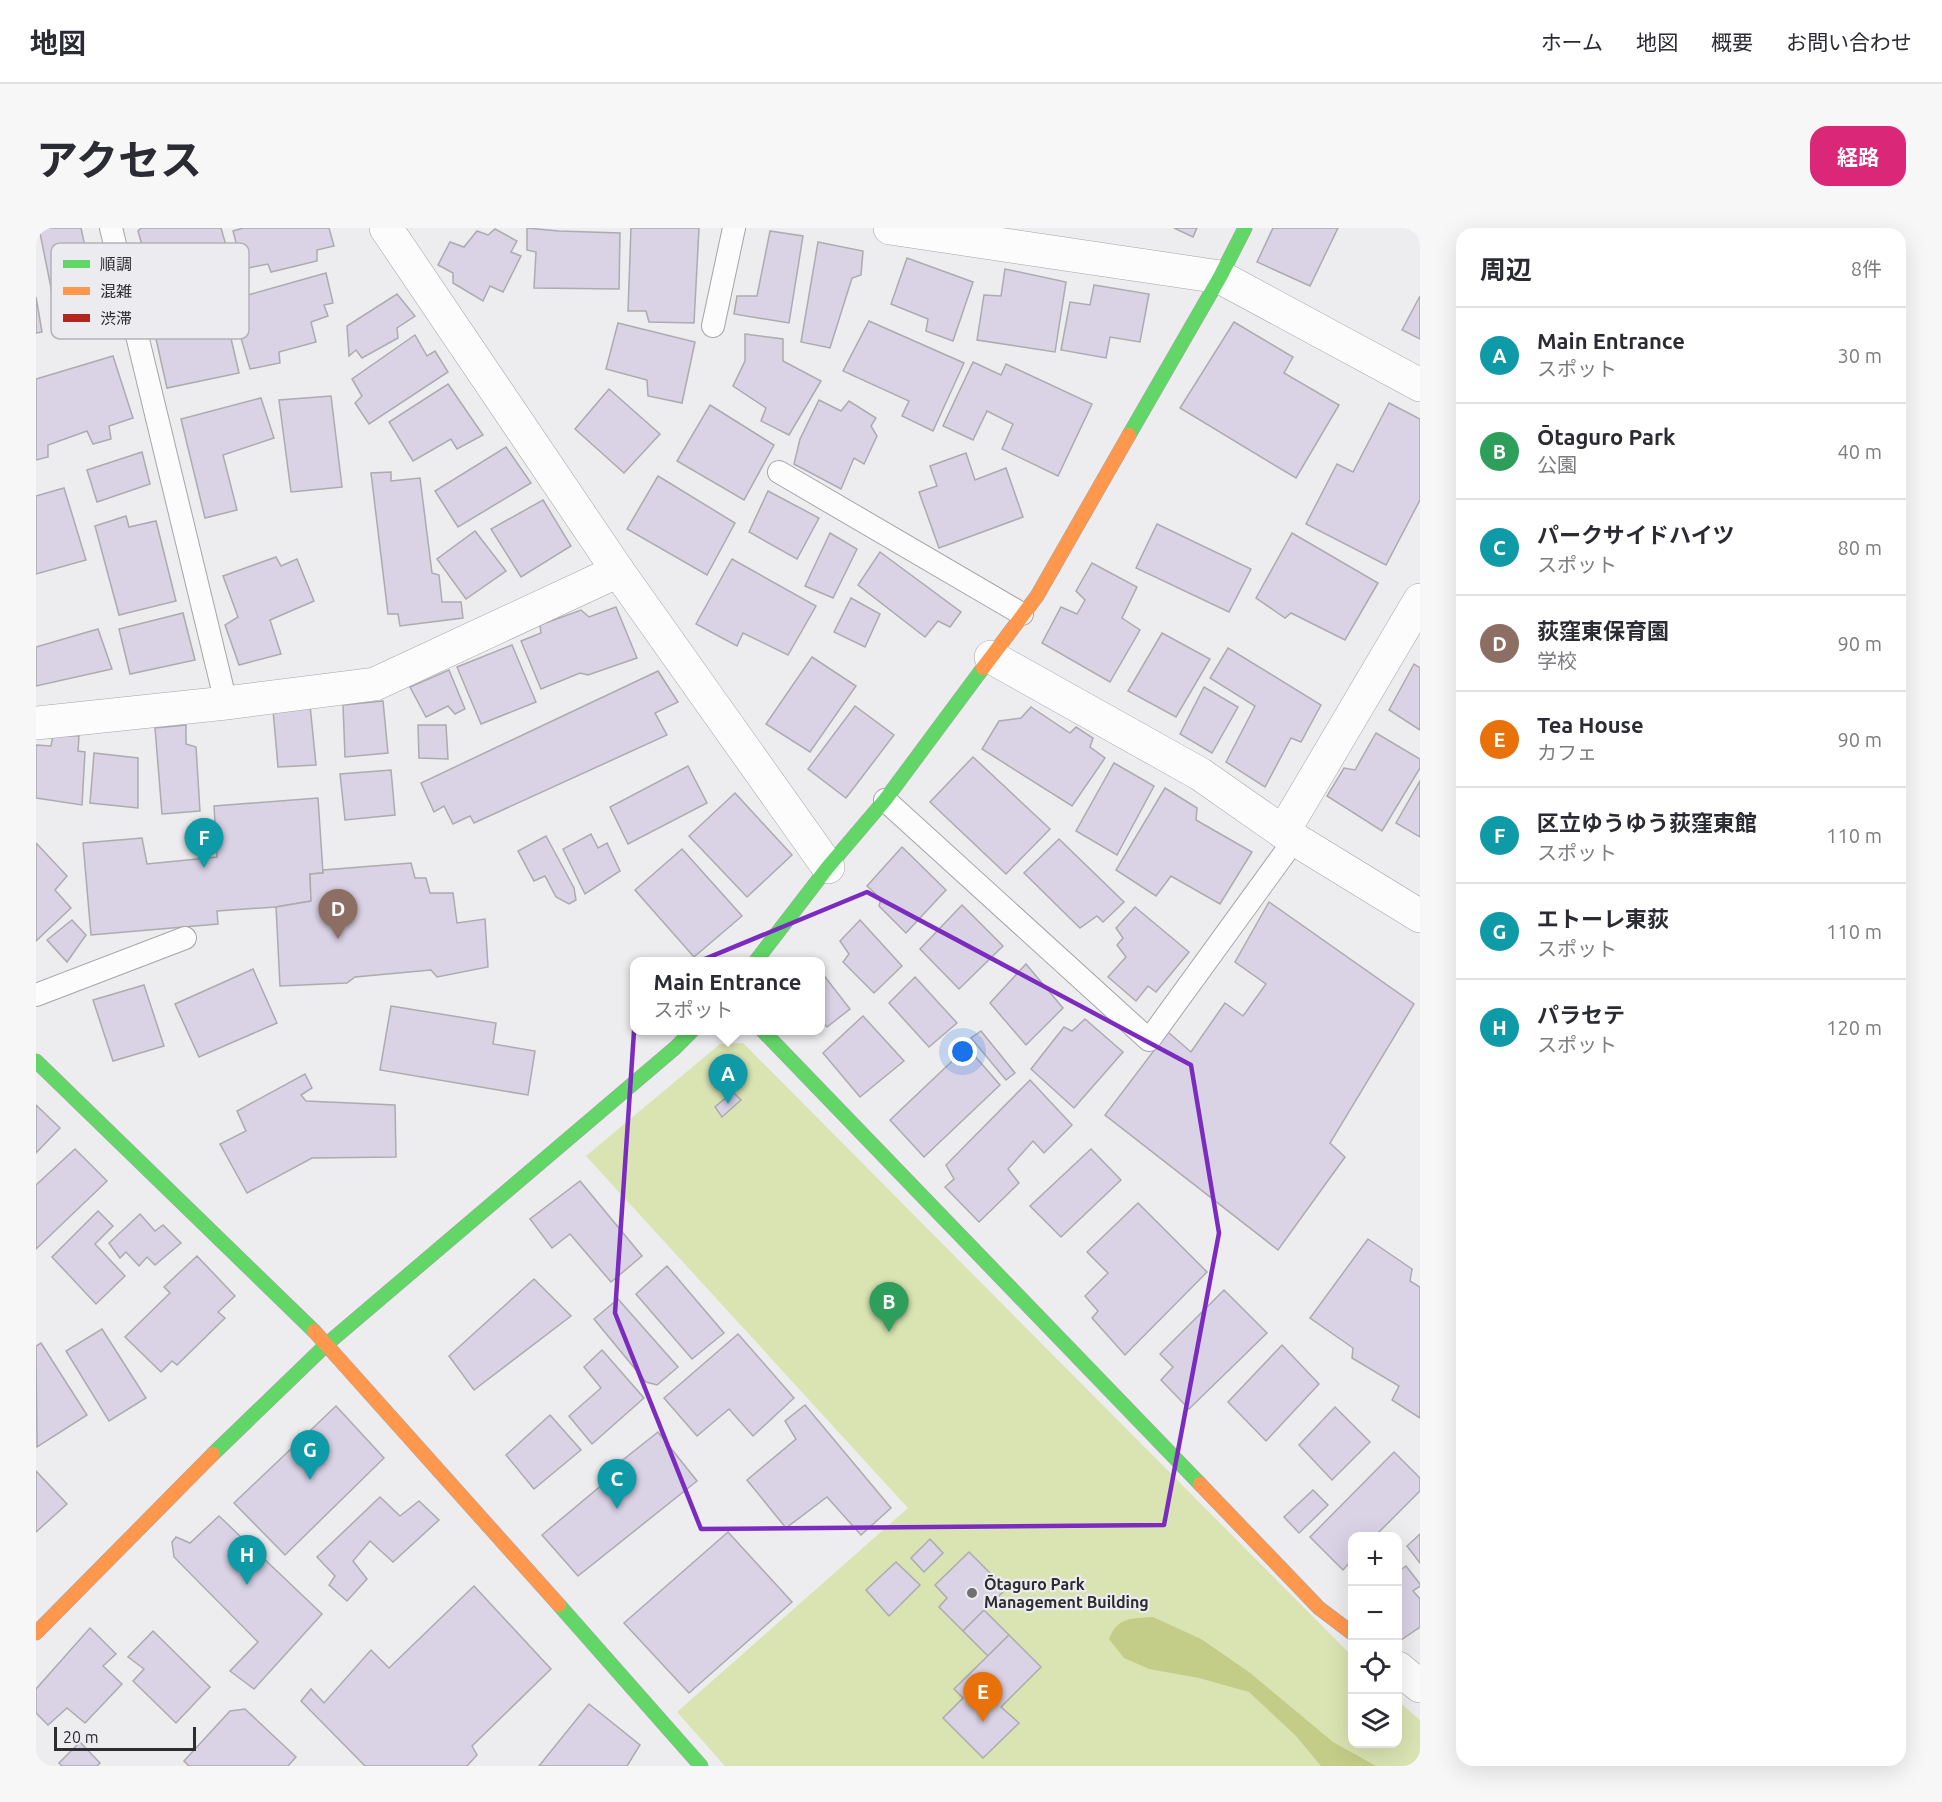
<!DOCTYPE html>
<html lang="ja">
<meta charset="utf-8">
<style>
body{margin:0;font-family:Ubuntu,"Noto Sans JP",sans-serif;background:#f7f7f7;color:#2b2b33}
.controls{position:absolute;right:18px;bottom:18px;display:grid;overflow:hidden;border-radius:12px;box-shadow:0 6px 24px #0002}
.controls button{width:54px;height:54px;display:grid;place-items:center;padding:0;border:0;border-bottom:2px solid #e1e1e2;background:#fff;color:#2b2b33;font:30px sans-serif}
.scale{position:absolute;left:18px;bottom:15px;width:142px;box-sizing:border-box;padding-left:6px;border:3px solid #2d2c2e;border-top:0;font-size:16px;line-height:21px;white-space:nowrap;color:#2d2c2e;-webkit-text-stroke:4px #ecebf0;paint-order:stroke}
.you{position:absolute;left:927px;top:824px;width:21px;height:21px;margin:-15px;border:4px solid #fff;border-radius:50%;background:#1a73e8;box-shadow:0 0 0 9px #1a73e833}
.badge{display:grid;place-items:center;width:39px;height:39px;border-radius:50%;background:#db2777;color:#fff;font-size:20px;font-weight:700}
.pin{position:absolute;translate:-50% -50px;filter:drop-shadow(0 2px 3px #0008)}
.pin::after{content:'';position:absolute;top:32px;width:21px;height:18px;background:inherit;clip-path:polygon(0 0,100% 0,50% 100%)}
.popup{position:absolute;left:594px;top:729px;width:195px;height:78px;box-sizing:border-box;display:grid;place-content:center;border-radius:12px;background:#fff;filter:drop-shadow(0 2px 4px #0005);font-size:20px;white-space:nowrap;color:#7c7c81}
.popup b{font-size:22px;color:#2b2b33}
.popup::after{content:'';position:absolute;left:50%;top:100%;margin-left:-12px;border:12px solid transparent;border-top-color:#fff}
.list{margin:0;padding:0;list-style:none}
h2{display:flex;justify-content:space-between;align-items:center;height:78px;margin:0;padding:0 24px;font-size:26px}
h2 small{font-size:20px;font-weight:400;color:#7c7c81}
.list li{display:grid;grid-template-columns:39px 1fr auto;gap:18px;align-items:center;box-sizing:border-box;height:96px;padding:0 24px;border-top:2px solid #e1e1e2}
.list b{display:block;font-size:22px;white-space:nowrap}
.list p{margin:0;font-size:20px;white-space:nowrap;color:#7c7c81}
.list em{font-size:20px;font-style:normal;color:#7c7c81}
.icon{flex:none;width:33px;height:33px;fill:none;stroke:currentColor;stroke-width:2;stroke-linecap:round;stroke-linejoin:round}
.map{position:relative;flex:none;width:1384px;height:1538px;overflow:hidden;border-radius:18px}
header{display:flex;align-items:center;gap:36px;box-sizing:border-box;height:84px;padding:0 30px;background:#fff;border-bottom:2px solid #e1e1e2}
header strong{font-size:28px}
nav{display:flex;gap:33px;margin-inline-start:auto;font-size:21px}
.intro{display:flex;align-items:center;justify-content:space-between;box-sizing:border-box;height:144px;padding:0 36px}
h1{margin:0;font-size:42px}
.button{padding:15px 27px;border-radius:18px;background:#db2777;color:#fff;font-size:21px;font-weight:700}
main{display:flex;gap:36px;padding:0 36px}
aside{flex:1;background:#fff;border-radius:18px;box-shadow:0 6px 24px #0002}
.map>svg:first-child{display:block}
.green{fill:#dae3b2}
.water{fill:#c3cd87}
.building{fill:#dad2e5;stroke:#acabad;stroke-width:1.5}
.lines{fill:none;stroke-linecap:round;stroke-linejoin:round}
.lane-casing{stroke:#a5a4a6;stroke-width:24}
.street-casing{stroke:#a5a4a6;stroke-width:34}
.fast-casing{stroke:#a5a4a6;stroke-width:15}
.slow-casing{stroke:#a5a4a6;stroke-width:15}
.lane{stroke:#fcfcfd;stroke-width:22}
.street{stroke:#fcfcfd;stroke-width:33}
.fast{stroke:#63d668;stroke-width:14}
.slow{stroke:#ff974d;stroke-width:14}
.marked{fill:none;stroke:#7b2cbf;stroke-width:4.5;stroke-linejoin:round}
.poi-dot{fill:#706f72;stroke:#ecebf0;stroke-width:2}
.labels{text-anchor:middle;stroke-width:4.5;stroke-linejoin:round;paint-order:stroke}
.poi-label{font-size:16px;font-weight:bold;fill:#2d2c2e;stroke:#ecebf0;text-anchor:start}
.key{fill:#ecebf0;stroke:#b3b2b6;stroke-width:1.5}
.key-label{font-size:16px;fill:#2d2c2e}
</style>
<header>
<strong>地図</strong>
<nav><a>ホーム</a><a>地図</a><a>概要</a><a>お問い合わせ</a></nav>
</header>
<div class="intro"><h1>アクセス</h1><a class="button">経路</a></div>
<main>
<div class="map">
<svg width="1384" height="1538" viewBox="0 0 1384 1538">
<rect width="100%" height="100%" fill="#edecef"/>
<polygon class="green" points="707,815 1316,1428 1316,1516 1362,1516 1362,1473 1384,1492 1384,1538 689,1538 641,1484 872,1280 550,928 684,816"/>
<path class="water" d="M1117 1389 1165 1411 1213 1444 1297 1514 1340 1538H1285L1260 1508 1213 1464 1163 1450 1113 1441 1088 1430 1073 1411C1082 1388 1096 1391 1117 1389Z"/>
<g class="building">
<polygon points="3,0 45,0 50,23 59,22 71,91 47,95 44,81 20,85"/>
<polygon points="105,0 185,0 189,14 192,45 119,63 102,3"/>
<polygon points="207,0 293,0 298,18 281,22 281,33 235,44 232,36 207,41 197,3"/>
<polygon points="491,0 523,3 584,5 583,61 498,60 500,24 491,22"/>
<polygon points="595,0 663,0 658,95 613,94 610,83 592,83"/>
<polygon points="1138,0 1161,0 1157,9"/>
<polygon points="1237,0 1302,0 1274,58 1221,34"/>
<polygon points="459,1 481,13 475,24 485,28 467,64 454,58 447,73 417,55 417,45 402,37 414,14 428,19 441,3 452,7"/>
<polygon points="734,3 767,8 753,95 698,86 701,68 721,68"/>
<polygon points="782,14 827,23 825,47 816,50 794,120 765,114"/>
<polygon points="871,30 937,54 917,113 890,103 892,91 855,76"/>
<polygon points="969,41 1030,54 1019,124 941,112 948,67 965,68"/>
<polygon points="290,45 297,75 288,77 292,88 275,94 280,114 243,124 244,135 214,141 194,72"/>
<polygon points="1058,57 1113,66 1104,114 1074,109 1070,130 1025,122 1034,74 1054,77"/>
<polygon points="361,66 379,88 361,100 362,110 326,130 320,122 313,128 311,98"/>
<polygon points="1384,68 1384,111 1366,102"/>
<polygon points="0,69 6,104 0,105"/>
<polygon points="187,76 203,145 131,160 118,102 156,91 154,82"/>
<polygon points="833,93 928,135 897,203 866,188 873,173 807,143"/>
<polygon points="1198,94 1257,129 1248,145 1303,177 1260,250 1144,180"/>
<polygon points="582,95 659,114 646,175 612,168 611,152 570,141"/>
<polygon points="709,106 747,111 747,133 785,153 753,207 725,193 730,180 697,158 709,133"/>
<polygon points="379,107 391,128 399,123 412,144 333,196 319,175 326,168 316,151"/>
<polygon points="77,128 97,190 73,198 75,211 57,216 51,203 12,217 12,229 0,232 0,151"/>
<polygon points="937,134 965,147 970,136 1056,176 1022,248 966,221 977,196 951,183 937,212 907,198"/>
<polygon points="412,156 447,207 421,221 415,211 377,233 353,194"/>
<polygon points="573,161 624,206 588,245 539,201"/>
<polygon points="295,168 306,259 255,264 243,172"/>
<polygon points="225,170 238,210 187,227 201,282 169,290 145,191"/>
<polygon points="783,172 805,183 813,173 840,190 835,198 841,208 828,236 818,230 805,261 758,236 764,211"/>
<polygon points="1353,175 1384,191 1384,272 1350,337 1270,296 1301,236 1317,244"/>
<polygon points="674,177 738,217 708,272 641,233"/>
<polygon points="470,219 495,255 422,299 399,263"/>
<polygon points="106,224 114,256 61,274 51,242"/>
<polygon points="930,225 939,252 970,240 987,289 903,320 883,264 901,258 894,238"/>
<polygon points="355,244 355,253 384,250 396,345 403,347 406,374 425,374 427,390 364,398 362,386 352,386 335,245"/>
<polygon points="622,248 699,295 671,347 591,301"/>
<polygon points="28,260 50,332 0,346 0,268"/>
<polygon points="732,263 783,290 761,331 713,304"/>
<polygon points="507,272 535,318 485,349 455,301"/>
<polygon points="90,288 93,299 120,293 140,373 83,387 59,298"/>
<polygon points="1121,296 1215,341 1193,384 1100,340"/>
<polygon points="439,303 470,343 430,371 401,331"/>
<polygon points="794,305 821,321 797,370 769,358"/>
<polygon points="1256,305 1342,355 1309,412 1255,385 1249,390 1220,370"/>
<polygon points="844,324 925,384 914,399 902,393 889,409 822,357"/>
<polygon points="240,329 245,338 261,331 278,373 234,392 245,426 203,437 189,397 202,389 187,348"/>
<polygon points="696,331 780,378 752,427 707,405 701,418 660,396"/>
<polygon points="1056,335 1101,359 1086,390 1104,402 1074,454 1006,415 1025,379 1041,386 1049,372 1040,363"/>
<polygon points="815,370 844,386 829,419 798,404"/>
<polygon points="580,379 601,430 552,447 544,445 505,461 485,413 505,405 504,397 545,382 553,389"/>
<polygon points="147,385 159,432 94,446 83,401"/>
<polygon points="62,401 76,441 0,458 0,419"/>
<polygon points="1126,405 1174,431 1140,489 1092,463"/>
<polygon points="476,417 500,474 445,496 421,439"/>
<polygon points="1192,420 1285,477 1265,514 1255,510 1229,559 1190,534 1219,478 1174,450"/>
<polygon points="776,429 820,458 774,524 730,496"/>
<polygon points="1378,436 1384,440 1384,502 1353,482"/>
<polygon points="413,442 429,481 419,486 412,478 390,489 374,459"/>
<polygon points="622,443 642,474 619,485 631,507 438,595 434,588 417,596 408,578 398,584 385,555"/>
<polygon points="1168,459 1202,479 1176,525 1144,506"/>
<polygon points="347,473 352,525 309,529 307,477"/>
<polygon points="274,477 280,537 242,539 237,482"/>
<polygon points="819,478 858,507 810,570 772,541"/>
<polygon points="995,479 1034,505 1040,499 1057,510 1054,519 1069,530 1036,578 946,521 963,493 985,490"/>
<polygon points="150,497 150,516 160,519 164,583 126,586 119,500"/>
<polygon points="382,497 410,497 412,531 383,530"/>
<polygon points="1340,505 1384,531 1384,540 1346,603 1291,568 1308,540 1319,542"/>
<polygon points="17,507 43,508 42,523 49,524 46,577 0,570 0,517 15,518"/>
<polygon points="58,525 102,530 102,580 54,575"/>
<polygon points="937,529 1014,601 970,646 894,574"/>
<polygon points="1078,535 1118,558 1081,627 1040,603"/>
<polygon points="652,538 671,575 592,616 574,579"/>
<polygon points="355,542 359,587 309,592 304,546"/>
<polygon points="1384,553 1384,609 1360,595"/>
<polygon points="1129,560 1161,580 1160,592 1216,624 1184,676 1135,648 1120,668 1080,642"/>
<polygon points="699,565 756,627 711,669 653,608"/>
<polygon points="282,570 287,645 274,646 275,673 240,679 181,683 182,696 55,707 47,615 106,610 111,636 181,629 178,578"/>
<polygon points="555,606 562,620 571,615 584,643 549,666 527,621"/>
<polygon points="510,608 538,660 540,672 533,676 520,669 509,648 498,653 482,623"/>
<polygon points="1023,611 1088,674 1067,694 1061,688 1044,700 988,645"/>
<polygon points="0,615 31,648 19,662 35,680 0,713"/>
<polygon points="866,619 910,662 870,705 843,678 845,671 831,658"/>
<polygon points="646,621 706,688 658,729 599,662"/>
<polygon points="375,635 379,650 390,650 394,665 417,665 421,695 449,691 452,739 401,749 395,742 319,749 311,755 244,758 240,679 275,673 274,646 287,645 287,642"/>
<polygon points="1233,674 1378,776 1294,915 1309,929 1242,1022 1069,887 1132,804 1155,824 1189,775 1207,788 1230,756 1199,734"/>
<polygon points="926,677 967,718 923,761 884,721"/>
<polygon points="1099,679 1153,724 1120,764 1112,758 1100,773 1072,749 1090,729 1081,717 1087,710 1080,700"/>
<polygon points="36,692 50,707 31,734 11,712"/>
<polygon points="824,692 866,738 838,765 807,734 813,726 804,713"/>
<polygon points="990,736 1027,780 990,817 954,775"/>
<polygon points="217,741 241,795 163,829 139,776"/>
<polygon points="786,745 814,781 791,799 785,792"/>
<polygon points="879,749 921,795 893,819 853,775"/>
<polygon points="108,757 128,818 77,833 57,772"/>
<polygon points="355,778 460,795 457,816 499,823 492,867 344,842"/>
<polygon points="827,788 868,833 824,869 787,825"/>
<polygon points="1049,791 1087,824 1038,880 995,841 1028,799 1036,803"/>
<polygon points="945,803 979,845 970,852 935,810"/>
<polygon points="931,819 964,857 888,929 854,892"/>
<polygon points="269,846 276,860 265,867 270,873 359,877 360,929 276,930 211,965 184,916 210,903 201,883"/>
<polygon points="994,852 1036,897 1008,925 997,913 972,941 983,955 943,994 909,959 918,951 910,937"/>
<polygon points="697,864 705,872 686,889 679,879"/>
<polygon points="0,877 24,900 0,925"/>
<polygon points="39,921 71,953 0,1021 0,957"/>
<polygon points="1055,921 1085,952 1025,1009 994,978"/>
<polygon points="544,953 606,1028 575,1054 534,1006 516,1020 494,991"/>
<polygon points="1102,975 1171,1044 1089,1127 1056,1090 1062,1083 1049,1068 1072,1045 1051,1024"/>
<polygon points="62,983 77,998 59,1016 89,1048 60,1076 16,1029"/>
<polygon points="104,986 119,1003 127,997 145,1015 119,1037 111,1029 103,1038 90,1024 84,1030 73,1015"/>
<polygon points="1332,1011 1376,1041 1374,1053 1384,1059 1384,1190 1356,1172 1363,1158 1316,1130 1317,1120 1274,1090"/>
<polygon points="161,1028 199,1068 182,1084 189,1090 141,1137 136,1133 125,1144 89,1109 134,1065 128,1059"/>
<polygon points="631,1038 688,1105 656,1131 600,1066"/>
<polygon points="498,1051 535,1088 438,1162 413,1128"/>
<polygon points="1188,1062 1231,1105 1153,1181 1125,1152 1137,1139 1124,1126"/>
<polygon points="582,1071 642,1139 621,1157 610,1154 558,1091"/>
<polygon points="66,1101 110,1170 73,1193 30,1123"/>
<polygon points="702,1106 758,1170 717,1208 693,1181 661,1208 628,1170"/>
<polygon points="5,1115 51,1187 1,1219 0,1118"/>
<polygon points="1246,1117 1283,1156 1230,1213 1192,1174"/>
<polygon points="566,1122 608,1170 556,1216 533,1188 565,1160 548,1139"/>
<polygon points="769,1177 855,1280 825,1307 791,1269 750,1300 711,1252 760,1211 749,1193"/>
<polygon points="300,1178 348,1230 249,1327 198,1275"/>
<polygon points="1299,1179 1334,1214 1296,1252 1263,1217"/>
<polygon points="514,1187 545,1222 498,1261 470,1227"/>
<polygon points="622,1204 661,1253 542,1348 506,1307 567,1256 564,1250"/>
<polygon points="1358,1224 1384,1250 1384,1263 1339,1308 1316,1308 1316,1332 1307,1342 1274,1309"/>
<polygon points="0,1243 31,1276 0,1304"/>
<polygon points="1277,1262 1292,1277 1263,1305 1248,1289"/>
<polygon points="344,1269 364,1288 383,1273 403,1292 357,1334 334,1313 317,1333 331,1351 311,1373 293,1357 299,1348 281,1329"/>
<polygon points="183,1288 286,1386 218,1461 194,1443 222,1414 138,1329 136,1314 140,1309 154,1315"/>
<polygon points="692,1304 756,1374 653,1465 588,1395"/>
<polygon points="1384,1306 1384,1335 1371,1318"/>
<polygon points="894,1311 907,1325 888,1344 875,1330"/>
<polygon points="933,1324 970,1361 927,1403 903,1379 911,1370 899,1357"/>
<polygon points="860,1334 884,1357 853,1388 830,1362"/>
<polygon points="1370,1338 1384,1356 1384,1358 1377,1363 1384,1371 1384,1399 1365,1412 1362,1407 1362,1344"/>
<polygon points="438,1358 515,1441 436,1518 441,1527 431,1538 329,1538 265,1473 275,1461 288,1475 335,1422 353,1440"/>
<polygon points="948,1382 973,1407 952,1428 927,1403"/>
<polygon points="54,1400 80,1426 67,1438 86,1456 49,1495 31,1480 12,1497 0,1485 0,1461"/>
<polygon points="117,1403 174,1459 140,1495 97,1453 108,1441 92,1429"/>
<polygon points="973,1407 1005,1439 965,1479 983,1495 947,1530 907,1490 927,1470 918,1461"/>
<polygon points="553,1476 604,1517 591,1538 503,1538"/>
<polygon points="209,1481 260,1529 252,1538 153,1538 148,1533 194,1483"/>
<polygon points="44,1514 64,1535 61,1538 26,1538 23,1535"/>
</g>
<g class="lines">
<g class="lane-casing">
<g id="lane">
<polyline points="75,0 190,475"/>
<polyline points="677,98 698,0"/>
<polyline points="743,244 986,386"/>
<polyline points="849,572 1113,812 1259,611"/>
<polyline points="0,767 149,710"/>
</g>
</g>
<g class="street-casing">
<g id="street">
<polyline points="350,0 582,343 792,639"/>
<polyline points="854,0 1184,49 1384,157"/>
<polyline points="955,429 1164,546 1247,604 1384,688"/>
<polyline points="0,495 190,475 339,456 582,343"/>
<polyline points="1247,604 1384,372"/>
<polyline points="1362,1440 1384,1458"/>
</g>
</g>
<g class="fast-casing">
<g id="fast">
<polyline points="1093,207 1184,49 1209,0"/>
<polyline points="719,734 792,639 849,572 947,440"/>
<polyline points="726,802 1164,1256"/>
<polyline points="0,833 278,1103"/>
<polyline points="177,1226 291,1116 639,820 657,802"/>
<polyline points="523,1377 665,1538"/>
</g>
</g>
<g class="slow-casing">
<g id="slow">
<polyline points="947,440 1001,368 1093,207"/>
<polyline points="278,1103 523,1377"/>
<polyline points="1164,1256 1283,1380 1316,1405"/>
<polyline points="0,1405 177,1226"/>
</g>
</g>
<use href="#lane" class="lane"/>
<use href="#street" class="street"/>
<use href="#fast" class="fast"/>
<use href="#slow" class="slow"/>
</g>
<path class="marked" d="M831 664 1155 837 1183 1005 1128 1297 665 1301 579 1085 601 759Z"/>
<circle class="poi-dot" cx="936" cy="1365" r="6"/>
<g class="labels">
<g class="poi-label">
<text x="948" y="1362">Ōtaguro Park<tspan x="948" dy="18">Management Building</tspan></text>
</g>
</g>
<rect x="15" y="15" width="198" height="96" rx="9" class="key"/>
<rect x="27" y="32" width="27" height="8" fill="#63d668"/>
<rect x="27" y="59" width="27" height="8" fill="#ff974d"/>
<rect x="27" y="86" width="27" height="8" fill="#b3261e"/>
<g class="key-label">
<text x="64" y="42">順調</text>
<text x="64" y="69">混雑</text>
<text x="64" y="96">渋滞</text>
</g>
</svg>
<div class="controls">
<button>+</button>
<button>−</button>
<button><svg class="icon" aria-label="locate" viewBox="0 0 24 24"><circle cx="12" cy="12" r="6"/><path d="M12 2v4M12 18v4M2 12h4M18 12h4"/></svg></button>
<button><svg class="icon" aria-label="layers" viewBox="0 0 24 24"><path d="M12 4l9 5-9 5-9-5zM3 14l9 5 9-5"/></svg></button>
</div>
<div class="scale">20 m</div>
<div class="you"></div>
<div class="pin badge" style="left:692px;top:876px;background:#0f9aa8">A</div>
<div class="popup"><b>Main Entrance</b>スポット</div>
<div class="pin badge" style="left:853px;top:1104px;background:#2e9e5b">B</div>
<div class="pin badge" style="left:581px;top:1281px;background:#0f9aa8">C</div>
<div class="pin badge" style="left:302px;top:711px;background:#8d6e63">D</div>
<div class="pin badge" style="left:947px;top:1494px;background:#e8710a">E</div>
<div class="pin badge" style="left:168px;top:640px;background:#0f9aa8">F</div>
<div class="pin badge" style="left:274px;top:1252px;background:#0f9aa8">G</div>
<div class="pin badge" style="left:211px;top:1357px;background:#0f9aa8">H</div>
</div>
<aside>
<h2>周辺<small>8件</small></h2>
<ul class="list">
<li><span class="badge" style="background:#0f9aa8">A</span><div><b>Main Entrance</b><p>スポット</p></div><em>30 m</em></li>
<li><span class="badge" style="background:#2e9e5b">B</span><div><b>Ōtaguro Park</b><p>公園</p></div><em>40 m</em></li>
<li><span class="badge" style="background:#0f9aa8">C</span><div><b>パークサイドハイツ</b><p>スポット</p></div><em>80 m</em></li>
<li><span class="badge" style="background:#8d6e63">D</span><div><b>荻窪東保育園</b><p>学校</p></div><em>90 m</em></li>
<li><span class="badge" style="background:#e8710a">E</span><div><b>Tea House</b><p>カフェ</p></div><em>90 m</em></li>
<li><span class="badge" style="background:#0f9aa8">F</span><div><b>区立ゆうゆう荻窪東館</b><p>スポット</p></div><em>110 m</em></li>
<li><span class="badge" style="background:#0f9aa8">G</span><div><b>エトーレ東荻</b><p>スポット</p></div><em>110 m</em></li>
<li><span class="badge" style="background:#0f9aa8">H</span><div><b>パラセテ</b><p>スポット</p></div><em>120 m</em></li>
</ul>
</aside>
</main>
